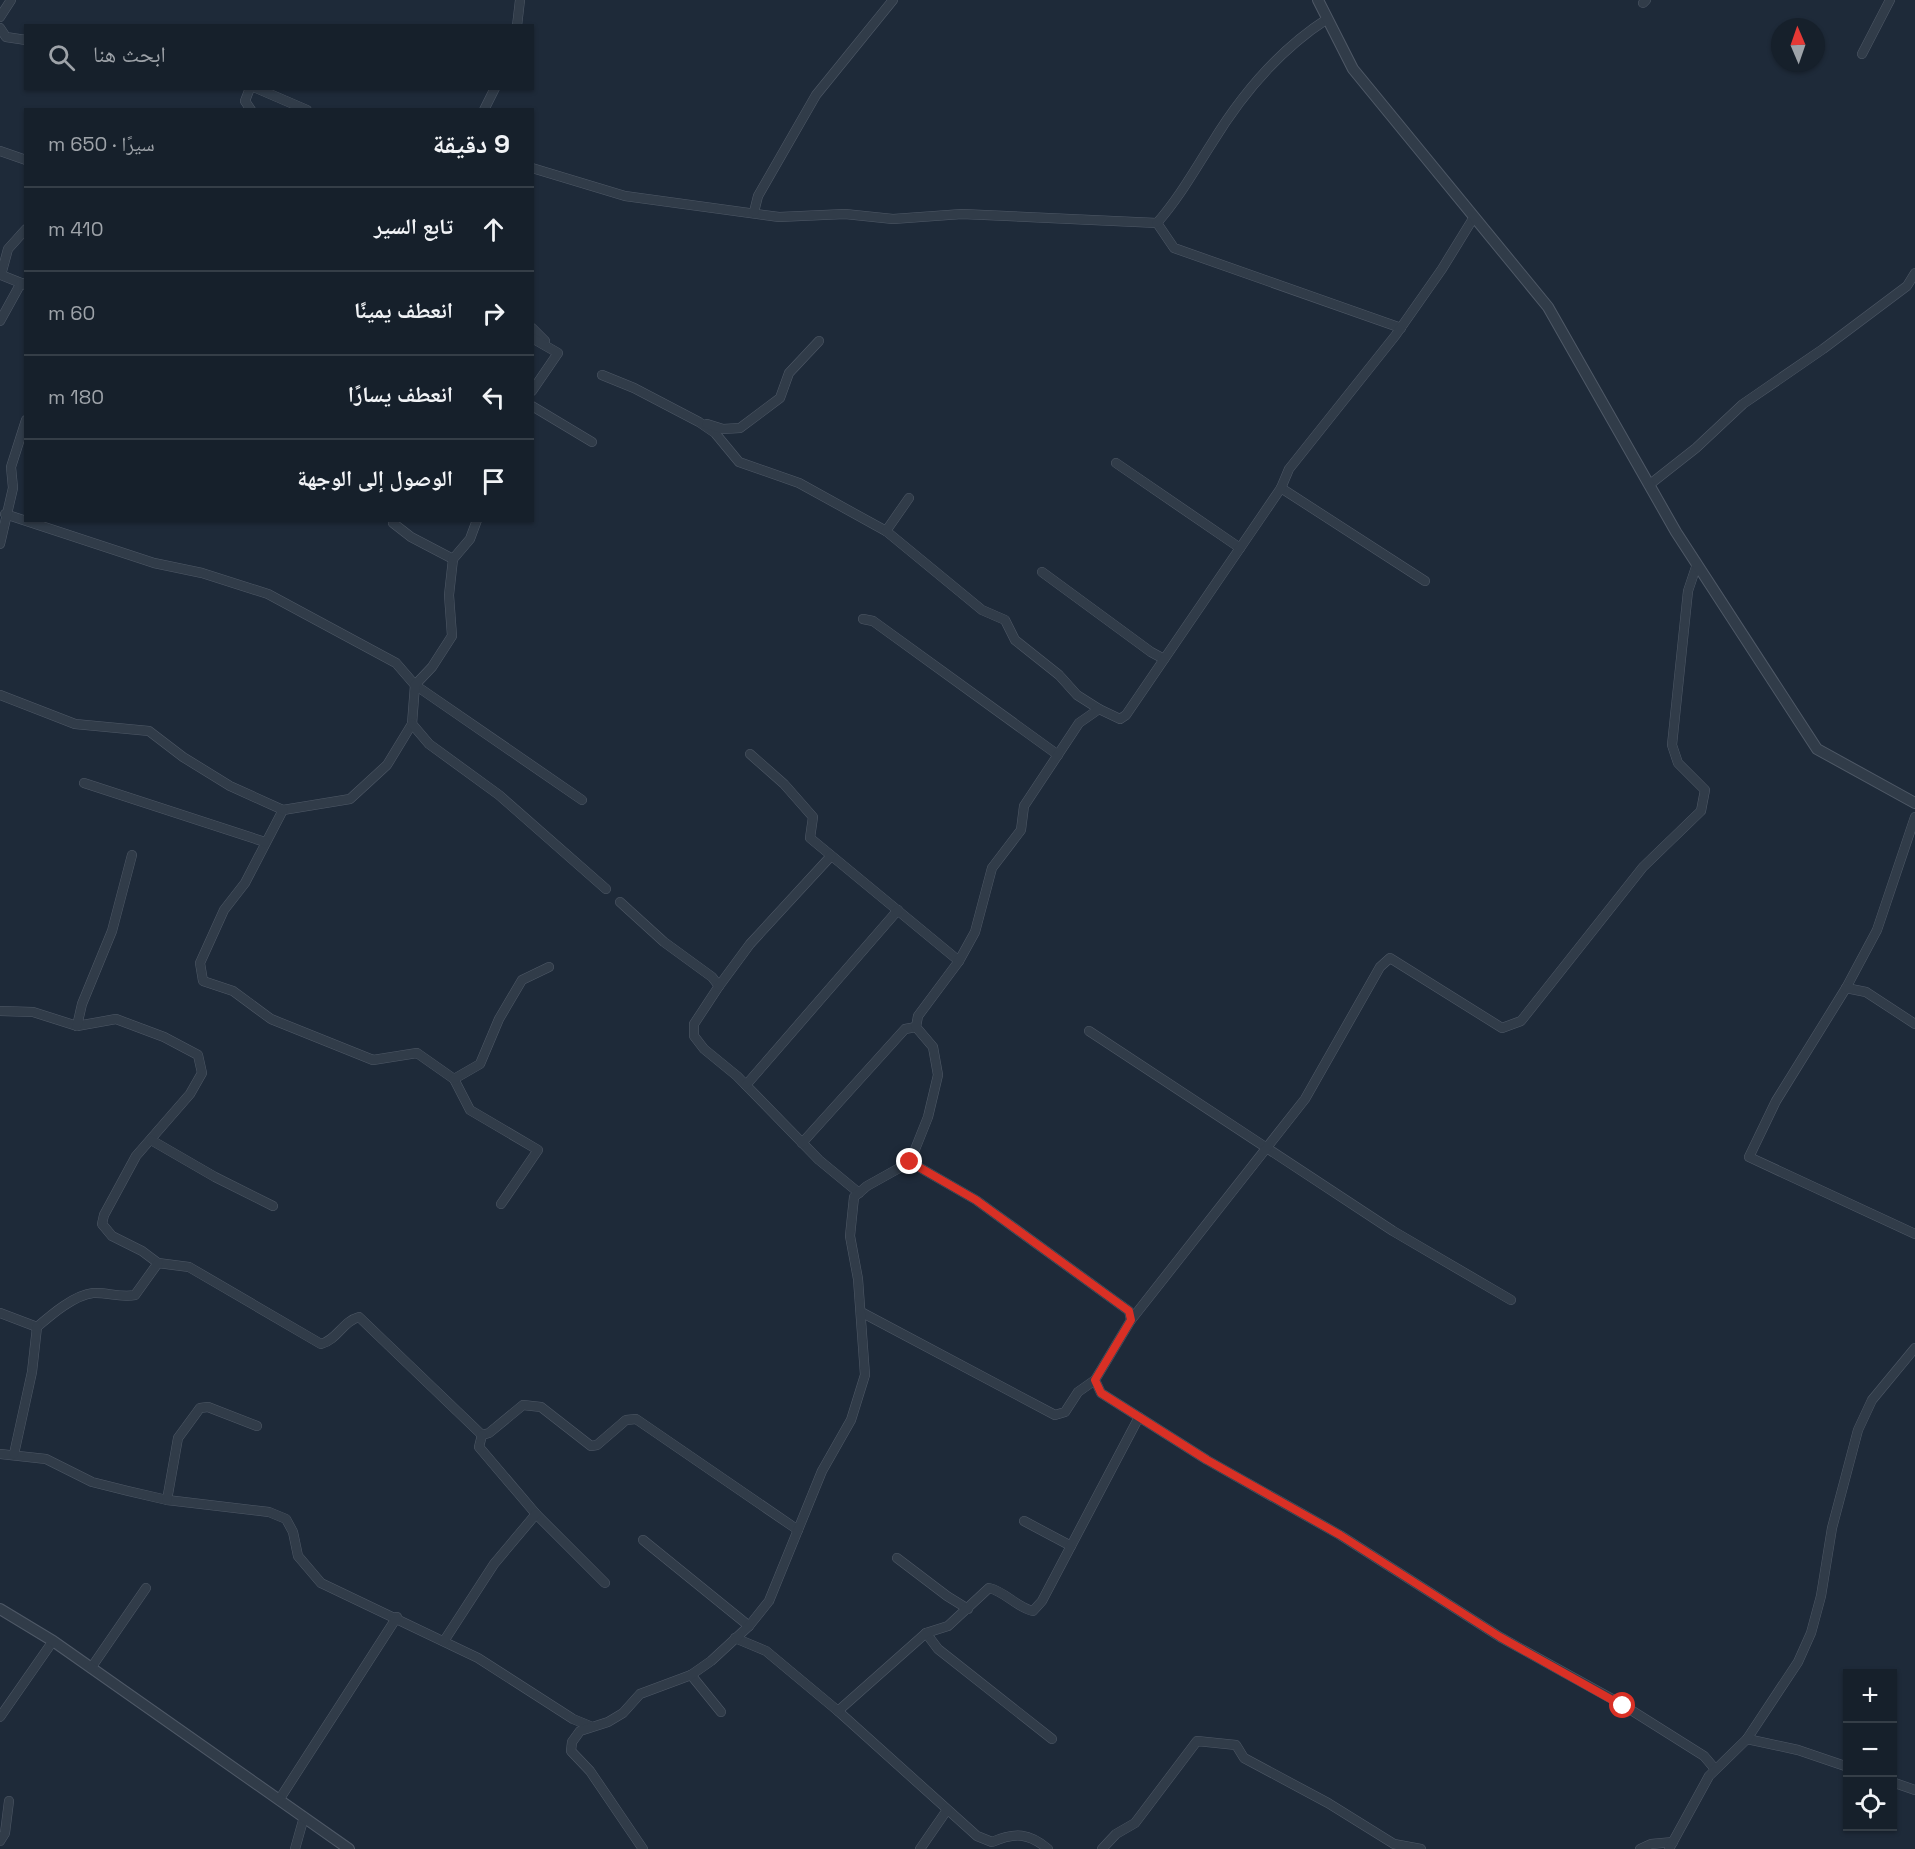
<!DOCTYPE html>
<html lang="ar">
<meta charset="utf-8">
<style>
body{margin:0;font-family:"Space Grotesk","Noto Naskh Arabic",sans-serif;background:#232d37;color:#f1f3f6;direction:rtl}
.controls{position:absolute;right:18px;bottom:18px;display:grid;overflow:hidden;border-radius:0px;box-shadow:0 2px 4px #0004}
.controls button{width:54px;height:54px;display:grid;place-items:center;padding:0;border:0;border-bottom:2px solid #353e47;background:#16202b;color:#f1f3f6;font:30px sans-serif}
.compass{position:absolute;left:1771px;top:18px;width:54px;height:54px;border-radius:50%;background:#16202b;box-shadow:0 2px 4px #0004;rotate:358deg}
.stop{position:absolute;width:18px;height:18px;margin:-14px;border:4px solid #d93025;border-radius:50%;background:#fff}
.stop.end{background:#d93025;border-color:#fff;box-shadow:0 2px 6px #0008}
.list{margin:0;padding:0;list-style:none}
h2{display:flex;justify-content:space-between;align-items:center;height:78px;margin:0;padding:0 24px;font-size:26px}
h2 small{font-size:20px;font-weight:400;color:#9ea3a9}
.list li{display:grid;grid-template-columns:39px 1fr auto;gap:18px;align-items:center;box-sizing:border-box;height:84px;padding:0 24px;border-top:2px solid #353e47}
.list b{display:block;font-size:22px;white-space:nowrap}
.list em{font-size:20px;font-style:normal;color:#9ea3a9}
.icon{flex:none;width:33px;height:33px;fill:none;stroke:currentColor;stroke-width:2;stroke-linecap:round;stroke-linejoin:round}
.map{position:relative;flex:none;width:1915px;height:1849px;overflow:hidden;direction:ltr}
.search{position:absolute;background:#16202b;box-shadow:0 2px 4px #0004;left:24px;top:24px;width:510px;height:66px;display:flex;align-items:center;gap:15px;box-sizing:border-box;padding:0 21px;border-radius:0px;color:#9ea3a9;font-size:22px}
.panel{position:absolute;background:#16202b;box-shadow:0 2px 4px #0004;left:24px;top:108px;width:510px;height:414px;border-radius:0px;direction:rtl}
.map>svg:first-child{display:block}
.lines{fill:none;stroke-linecap:round;stroke-linejoin:round}
.minor-casing{stroke:#4f5967;stroke-width:10}
.tertiary-casing{stroke:#4f5967;stroke-width:12}
.minor{stroke:#313c49;stroke-width:9}
.tertiary{stroke:#313c49;stroke-width:10}
.route{stroke:#d93025;stroke-width:8}
</style>
<div class="map">
<svg width="1915" height="1849" viewBox="0 0 1915 1849">
<rect width="100%" height="100%" fill="#1e2a39"/>
<g class="lines">
<g class="minor-casing">
<g id="minor">
<polyline points="1643,3 1646,0"/>
<polyline points="0,17 11,0"/>
<polyline points="517,26 520,0"/>
<polyline points="0,28 6,37 26,40"/>
<polyline points="1862,54 1890,0"/>
<polyline points="250,88 245,101 251,110"/>
<polyline points="256,88 307,110"/>
<polyline points="484,110 495,88"/>
<polyline points="0,151 26,160"/>
<polyline points="532,168 625,196 779,217 845,214 893,219 962,214 1157,223 1174,248 1401,328"/>
<polyline points="754,212 758,196 816,95 893,0"/>
<path d="M1157 223C1179 198 1194 171 1212 143 1242 94 1279 50 1327 19"/>
<polyline points="26,229 8,249 1,275 26,285"/>
<polyline points="0,321 21,283"/>
<polyline points="532,328 545,341"/>
<polyline points="532,338 558,353 532,391"/>
<polyline points="602,375 634,388 699,422 715,433 739,462 799,483 886,531"/>
<polyline points="532,406 592,442"/>
<polyline points="707,424 723,429 740,428 780,398 789,373 819,341"/>
<polyline points="1116,463 1240,548"/>
<polyline points="1649,485 1696,448 1743,404 1823,349 1907,286 1915,273"/>
<polyline points="1281,488 1425,581"/>
<polyline points="909,498 886,531 982,610 1005,620 1015,640 1059,675 1077,695 1099,709"/>
<polyline points="5,514 154,563 202,573 268,594 396,663 415,685 582,800"/>
<polyline points="394,520 393,523 411,537 453,559"/>
<polyline points="477,520 470,539 453,559 449,595 452,636 432,667 415,685 412,724 387,765 350,799 283,810 245,883 224,910 200,963 203,981 233,991 271,1019 373,1060 417,1053 454,1079 470,1110 538,1150 501,1204"/>
<polyline points="0,544 13,488 11,467 26,420"/>
<polyline points="1042,572 1151,652 1164,659"/>
<polyline points="863,619 873,621 1058,755"/>
<polyline points="0,695 75,724 149,731 183,757 230,786 283,810"/>
<polyline points="412,724 429,744 499,795 606,889"/>
<polyline points="750,754 784,784 813,817 810,838 959,961"/>
<polyline points="84,783 265,842"/>
<polyline points="1915,817 1877,930 1846,988 1776,1101 1749,1157 1915,1234"/>
<polyline points="620,902 664,942 712,977 719,986 694,1024 694,1036 704,1049 737,1076 819,1160 859,1193"/>
<polyline points="719,986 750,944 831,856"/>
<polyline points="1846,988 1866,992 1915,1024"/>
<path d="M0 1011 33 1012 77 1026 116 1019 164 1037 198 1055 202 1073 190 1094 136 1156 104 1215 102 1224 112 1236 142 1251 158 1263 189 1267 321 1344C337 1340 343 1321 359 1317L482 1435 489 1433 523 1405 541 1407 591 1446 597 1445 626 1420 636 1419 798 1530"/>
<polyline points="77,1026 82,1004 112,931 132,855"/>
<polyline points="1089,1031 1393,1231 1511,1300"/>
<polyline points="454,1079 480,1064 499,1019 522,980 549,967"/>
<polyline points="746,1085 898,910"/>
<polyline points="151,1140 215,1177 273,1206"/>
<polyline points="802,1143 905,1029 916,1027"/>
<polyline points="910,1162 976,1200 1129,1311 1131,1320 1095,1380 1101,1393 1207,1460 1340,1535 1500,1637 1623,1705 1704,1756 1715,1769"/>
<polyline points="861,1312 1055,1415 1065,1412 1078,1392 1095,1380"/>
<path d="M0 1313 37 1327C51 1315 74 1295 93 1293 107 1292 120 1298 135 1295L158 1263"/>
<polyline points="1131,1320 1305,1099 1380,967 1390,958 1502,1028 1521,1021 1643,867 1701,811 1705,790 1678,763 1672,745 1688,591 1697,564"/>
<polyline points="482,1435 479,1447 536,1514 605,1583"/>
<polyline points="0,1454 46,1459 92,1482 128,1491 167,1500 269,1512 286,1519 293,1532 298,1556 321,1583 478,1658 573,1719 590,1726"/>
<polyline points="14,1454 32,1372 37,1327"/>
<polyline points="167,1500 178,1438 200,1408 208,1407 257,1426"/>
<polyline points="1024,1521 1071,1546"/>
<polyline points="643,1540 749,1626"/>
<polyline points="897,1558 947,1596 968,1609"/>
<polyline points="926,1633 938,1649 1052,1739"/>
<path d="M735 1638 766 1651 838 1711 977 1836 992 1842C1015 1832 1029 1833 1048 1849"/>
<polyline points="444,1641 494,1564 536,1514"/>
<polyline points="91,1668 146,1588"/>
<polyline points="691,1675 721,1712"/>
<path d="M838 1711 926 1633 948 1626 989 1588C1006 1592 1016 1607 1033 1611L1042 1601 1139 1417"/>
<polyline points="0,1717 53,1641"/>
<polyline points="1747,1739 1798,1750 1848,1767"/>
<polyline points="1892,1782 1915,1790"/>
<polyline points="279,1800 397,1617"/>
<polyline points="0,1841 5,1833 9,1801"/>
<polyline points="295,1849 304,1817"/>
<polyline points="643,1849 590,1771 571,1751 572,1742 580,1731 608,1722 623,1713 640,1694 691,1675 711,1661 749,1626 769,1601 822,1471 851,1420 865,1375 858,1279 850,1236 854,1197 867,1186 910,1162 928,1117 938,1075 933,1047 916,1027 918,1016 959,961 975,932 992,868 1021,830 1024,806 1079,723 1099,709 1120,719 1126,715 1281,488 1289,469 1395,336 1442,269 1474,217"/>
<polyline points="920,1849 947,1810"/>
<polyline points="1102,1849 1116,1834 1135,1823 1197,1741 1236,1745 1244,1758 1328,1803 1394,1844 1421,1849"/>
<polyline points="1640,1849 1651,1844 1673,1842"/>
<polyline points="1669,1849 1709,1776 1747,1739 1798,1662 1811,1633 1821,1596 1832,1528 1858,1430 1872,1400 1915,1348"/>
</g>
</g>
<g class="tertiary-casing">
<g id="tertiary">
<polyline points="1318,0 1353,69 1548,307 1676,532 1817,749 1915,803"/>
<polyline points="0,1609 53,1641 349,1849"/>
</g>
</g>
<use href="#minor" class="minor"/>
<use href="#tertiary" class="tertiary"/>
</g>
<g class="lines">
<polyline class="route" points="910,1162 976,1200 1129,1311 1131,1320 1095,1380 1101,1393 1207,1460 1340,1535 1500,1637 1623,1706"/>
</g>
</svg>
<div class="controls">
<button>+</button>
<button>−</button>
<button><svg class="icon" aria-label="locate" viewBox="0 0 24 24"><circle cx="12" cy="12" r="6"/><path d="M12 2v4M12 18v4M2 12h4M18 12h4"/></svg></button>
</div>
<svg class="compass" viewBox="-18 -18 36 36"><path d="M0-13l5 13h-10z" fill="#e53935"/><path d="M0 13l5-13h-10z" fill="#9ea3a9"/></svg>
<div class="stop" style="left:1623px;top:1706px"></div>
<div class="stop end" style="left:910px;top:1162px"></div>
<div class="search"><svg class="icon" aria-label="search" viewBox="0 0 24 24"><circle cx="10" cy="10" r="6"/><path d="M15 15l6 6"/></svg>ابحث هنا</div>
<section class="panel">
<h2>9 دقيقة<small>سيرًا · 650 m</small></h2>
<ul class="list">
<li><svg class="icon" aria-label="ahead" viewBox="0 0 24 24"><path d="M12 20V5M6 11l6-6 6 6"/></svg><div><b>تابع السير</b></div><em>410 m</em></li>
<li><svg class="icon" aria-label="right" viewBox="0 0 24 24"><path d="M7 20v-9h11M14 6l5 5-5 5"/></svg><div><b>انعطف يمينًا</b></div><em>60 m</em></li>
<li><svg class="icon" aria-label="left" viewBox="0 0 24 24"><path d="M17 20v-9H6M10 6l-5 5 5 5"/></svg><div><b>انعطف يسارًا</b></div><em>180 m</em></li>
<li><svg class="icon" aria-label="arrive" viewBox="0 0 24 24"><path d="M6 21V4h12l-3 4 3 4H6"/></svg><div><b>الوصول إلى الوجهة</b></div></li>
</ul>
</section>
</div>
